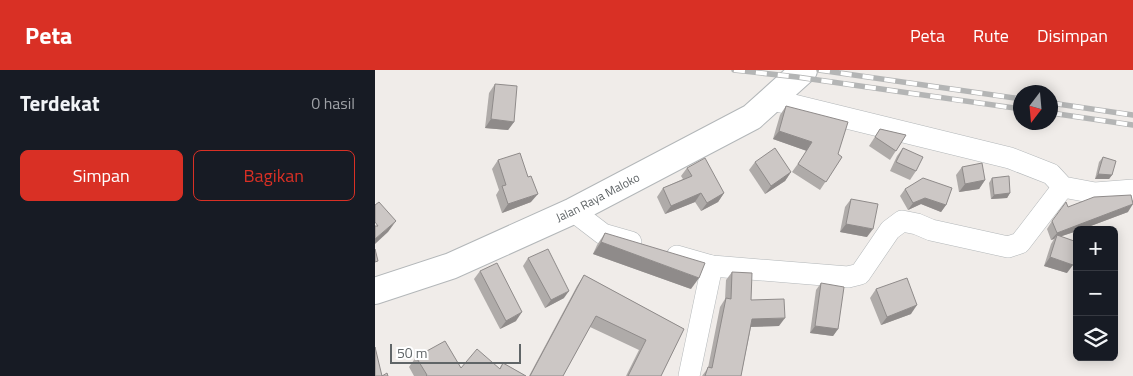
<!DOCTYPE html>
<html lang="id">
<meta charset="utf-8">
<style>
body{margin:0;font-family:"Titillium Web",sans-serif;background:#242831;color:#f1f3f6}
.controls{position:absolute;right:15px;bottom:15px;display:grid;overflow:hidden;border-radius:8px;box-shadow:0 2px 12px #0003}
.controls button{width:45px;height:45px;display:grid;place-items:center;padding:0;border:0;border-bottom:1px solid #363941;background:#171b24;color:#f1f3f6;font:25px sans-serif}
.compass{position:absolute;left:638px;top:15px;width:45px;height:45px;border-radius:50%;background:#171b24;box-shadow:0 2px 12px #0003;rotate:196deg}
.scale{position:absolute;left:15px;bottom:12px;width:131px;box-sizing:border-box;padding-left:5px;border:2px solid #606567;border-top:0;font-size:14px;line-height:18px;white-space:nowrap;color:#606567;-webkit-text-stroke:4px #fff;paint-order:stroke}
.list{margin:0;padding:0;list-style:none}
h2{display:flex;justify-content:space-between;align-items:center;height:65px;margin:0;padding:0 20px;font-size:21px}
h2 small{font-size:16px;font-weight:400;color:#9ea1a6}
.actions{display:flex;gap:10px;padding:15px 20px}
.actions a{flex:1;padding:11px 0;border:1px solid #d93025;border-radius:8px;text-align:center;font-size:18px;color:#d93025}
.actions .main{background:#d93025;color:#fff}
.icon{flex:none;width:28px;height:28px;fill:none;stroke:currentColor;stroke-width:2;stroke-linecap:round;stroke-linejoin:round}
.map{position:relative;flex:none;width:758px;height:306px;overflow:hidden}
header{display:flex;align-items:center;gap:30px;box-sizing:border-box;height:70px;padding:0 25px;background:#d93025;color:#fff}
header strong{font-size:24px}
nav{display:flex;gap:28px;margin-inline-start:auto;font-size:18px}
main{display:flex}
aside{flex:1;background:#171b24}
.map>svg:first-child{display:block}
.lines{fill:none;stroke-linecap:round;stroke-linejoin:round}
.minor-casing{stroke:#b3b7b9;stroke-width:22}
.tertiary-casing{stroke:#b3b7b9;stroke-width:28}
.minor{stroke:#fff;stroke-width:21}
.tertiary{stroke:#fff;stroke-width:26}
.rail-casing{stroke:#b4b5b5;stroke-width:5.5}
.rail{stroke:#fff;stroke-width:4;stroke-dasharray:11;stroke-linecap:butt}
.wall{fill:#afaba9}
.shaded-wall{fill:#8f8b8a}
.building{fill:#ccc7c5;stroke:#8f8b8a}
.labels{text-anchor:middle;stroke-width:5;stroke-linejoin:round;paint-order:stroke}
.street-label{font-size:12px;fill:#606567;stroke:#fff}
</style>
<header>
<strong>Peta</strong>
<nav><a>Peta</a><a>Rute</a><a>Disimpan</a></nav>
</header>
<main>
<aside>
<h2>Terdekat<small>0 hasil</small></h2>
<ul class="list">
</ul>
<div class="actions"><a class="main">Simpan</a><a>Bagikan</a></div>
</aside>
<div class="map">
<svg width="758" height="306" viewBox="0 0 758 306">
<rect width="100%" height="100%" fill="#f0ece9"/>
<g class="lines">
<g class="minor-casing">
<g id="minor">
<polyline points="398,30 635,88 676,104 688,117 720,123 758,120"/>
<polyline points="198,141 228,164 256,172"/>
<polyline points="302,186 337,196 473,207 485,204 515,160 527,151 542,154 556,160 633,177 645,173 688,117"/>
<polyline points="314,306 337,196"/>
</g>
</g>
<g class="tertiary-casing">
<g id="tertiary">
<path id="s1" d="M0 221 76 196 198 141 377 47 429 0"/>
</g>
</g>
<use href="#minor" class="minor"/>
<use href="#tertiary" class="tertiary"/>
<g class="rail-casing">
<g id="rail">
<polyline points="359,0 422,7 646,39"/>
<polyline points="444,0 646,29"/>
<polyline points="676,33 758,45"/>
<polyline points="676,43 758,55"/>
</g>
</g>
<use href="#rail" class="rail"/>
</g>
<g class="wall">
<polygon points="120,14 139,52 133,60 110,58 114,23"/>
<polygon points="411,36 463,84 467,87 445,120 417,102 432,81 398,69 405,45"/>
<polygon points="505,59 531,65 515,90 494,76"/>
<polygon points="528,78 541,101 535,110 515,101 522,86"/>
<polygon points="728,87 737,105 734,109 720,109 724,92"/>
<polygon points="123,90 156,132 127,143 121,125 124,120 117,99"/>
<polygon points="380,92 416,102 410,111 390,124 374,100"/>
<polygon points="587,97 610,110 604,119 584,122 581,105"/>
<polygon points="312,98 349,123 343,132 326,141 320,132 290,144 282,127 288,118 308,109 306,106"/>
<polygon points="617,108 635,123 632,128 616,129 614,113"/>
<polygon points="530,119 571,135 566,142 546,134 533,140 525,126"/>
<polygon points="476,129 492,167 465,162 470,137"/>
<polygon points="693,137 753,142 705,160 702,160 702,161 687,166 692,203 669,196 676,174 679,169 676,170 672,159 677,151"/>
<polygon points="230,163 316,219 218,184 222,175"/>
<polygon points="153,188 189,228 170,238 148,196"/>
<polygon points="105,201 141,251 125,259 99,209"/>
<polygon points="357,202 376,230 404,256 376,257 366,306 327,306 333,298 345,237 350,229 351,210"/>
<polygon points="209,205 309,259 286,306 251,306 264,280 215,257 188,306 154,306 202,216"/>
<polygon points="446,213 463,259 458,266 435,263 441,220"/>
<polygon points="501,219 536,244 506,255 495,228"/>
<polygon points="41,287 86,298 124,299 128,293 151,306 39,306 34,297"/>
</g>
<g class="shaded-wall">
<polygon points="116,49 139,52 133,60 110,58"/>
<polygon points="404,61 437,72 432,81 398,69"/>
<polygon points="416,102 410,111 390,124 396,116"/>
<polygon points="723,104 737,105 734,109 720,109"/>
<polygon points="610,110 604,119 584,122 590,114"/>
<polygon points="326,123 320,132 290,144 296,136"/>
<polygon points="349,123 343,132 326,141 332,133"/>
<polygon points="635,123 632,128 616,129 619,125"/>
<polygon points="163,124 156,132 127,143 133,134"/>
<polygon points="550,128 571,135 566,142 546,134 533,140 538,133"/>
<polygon points="758,134 753,142 705,160 702,160 702,161 681,168 682,165 679,169 676,170 682,163"/>
<polygon points="21,151 13,162 0,174 0,169"/>
<polygon points="471,154 498,159 492,167 465,162"/>
<polygon points="226,172 324,208 316,219 218,184"/>
<polygon points="675,187 698,195 692,203 669,196"/>
<polygon points="194,221 189,228 170,238 176,230"/>
<polygon points="542,235 536,244 506,255 512,247"/>
<polygon points="147,242 141,251 125,259 131,251"/>
<polygon points="410,248 404,256 372,257 377,249"/>
<polygon points="440,256 463,259 458,266 435,263"/>
</g>
<g class="building">
<polygon points="120,14 142,16 139,52 116,49"/>
<polygon points="411,36 473,52 463,84 467,87 451,112 423,94 437,72 404,61"/>
<polygon points="505,59 531,65 521,81 500,67"/>
<polygon points="400,78 416,102 396,116 380,92"/>
<polygon points="528,78 548,87 541,101 521,92"/>
<polygon points="145,83 153,107 156,106 163,124 133,134 127,116 131,115 123,90"/>
<polygon points="728,87 741,91 737,105 723,104"/>
<polygon points="330,88 349,123 332,133 326,123 296,136 288,118 317,106 312,98"/>
<polygon points="607,93 610,110 590,114 587,97"/>
<polygon points="634,106 635,123 619,125 617,108"/>
<polygon points="548,108 577,118 571,135 550,128 538,133 530,119"/>
<polygon points="756,125 758,134 682,163 677,151 691,132 693,137 719,127"/>
<polygon points="476,129 503,134 498,159 471,154"/>
<polygon points="4,132 21,151 0,169 0,156 3,156 0,152 0,135"/>
<polygon points="230,163 330,193 324,208 226,172"/>
<polygon points="682,165 702,172 702,183 698,195 675,187"/>
<polygon points="0,179 3,191 0,192"/>
<polygon points="173,179 194,221 176,230 153,188"/>
<polygon points="122,193 147,242 131,251 105,201"/>
<polygon points="357,202 377,203 376,230 409,229 410,248 377,249 366,306 330,306 333,297 337,298 351,228 356,229"/>
<polygon points="209,205 309,259 286,306 253,306 271,270 221,246 188,306 155,306"/>
<polygon points="532,208 542,235 512,247 501,219"/>
<polygon points="446,213 469,217 463,259 440,256"/>
<polygon points="70,271 86,298 102,279 125,299 128,293 151,306 51,306 52,305 41,287"/>
<polygon points="0,277 7,306 12,303 13,306 0,306"/>
</g>
<g class="labels">
<g class="street-label">
<text dy="4" stroke="none"><textPath href="#s1" startOffset="242">Jalan Raya Maloko</textPath></text>
</g>
</g>
</svg>
<div class="controls">
<button>+</button>
<button>−</button>
<button><svg class="icon" aria-label="layers" viewBox="0 0 24 24"><path d="M12 4l9 5-9 5-9-5zM3 14l9 5 9-5"/></svg></button>
</div>
<svg class="compass" viewBox="-18 -18 36 36"><path d="M0-13l5 13h-10z" fill="#e53935"/><path d="M0 13l5-13h-10z" fill="#9ea1a6"/></svg>
<div class="scale">50 m</div>
</div>
</main>
